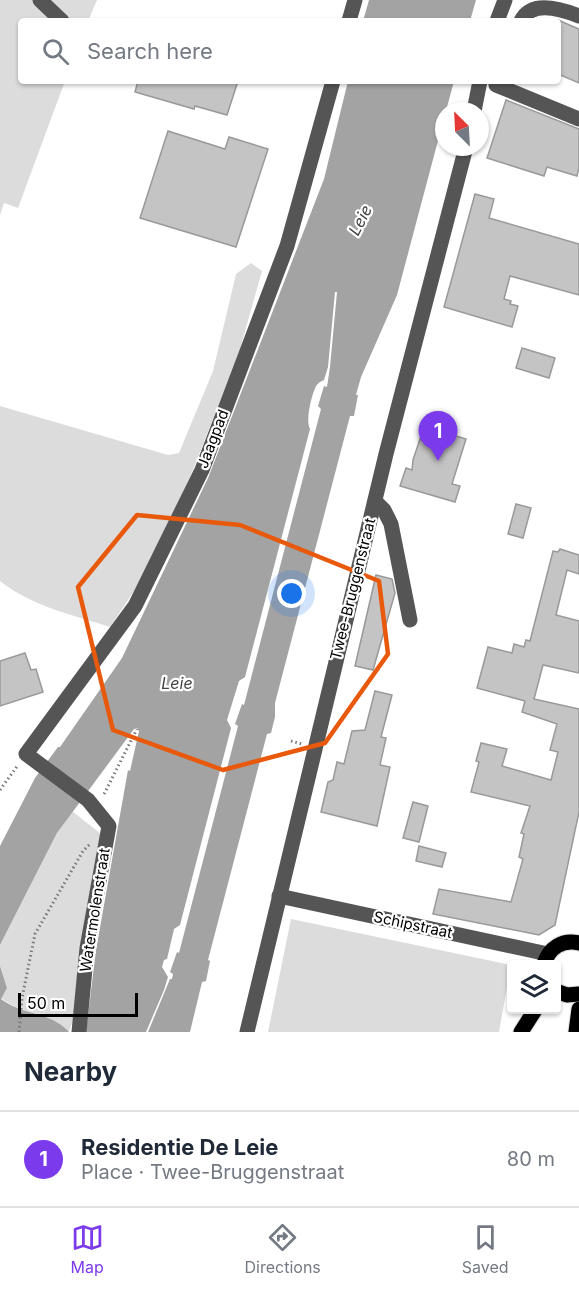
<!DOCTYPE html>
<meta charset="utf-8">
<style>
body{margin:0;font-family:Inter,sans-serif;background:#f6f6f7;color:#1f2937}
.controls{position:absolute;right:18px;bottom:18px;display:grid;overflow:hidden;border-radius:6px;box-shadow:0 2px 4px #0004}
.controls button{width:54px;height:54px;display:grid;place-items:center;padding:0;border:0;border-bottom:2px solid #e0e1e3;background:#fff;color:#1f2937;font:30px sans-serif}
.compass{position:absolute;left:435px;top:102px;width:54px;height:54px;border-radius:50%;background:#fff;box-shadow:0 2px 4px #0004;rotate:336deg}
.scale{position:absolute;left:18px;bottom:15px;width:120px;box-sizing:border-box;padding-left:6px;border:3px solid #000;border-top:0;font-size:16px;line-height:21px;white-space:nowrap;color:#000;-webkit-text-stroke:4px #fff;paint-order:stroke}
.you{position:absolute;left:292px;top:594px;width:21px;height:21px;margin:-15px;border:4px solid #fff;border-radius:50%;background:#1a73e8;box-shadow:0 0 0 9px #1a73e833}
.badge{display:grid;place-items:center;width:39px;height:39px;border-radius:50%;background:#7c3aed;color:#fff;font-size:20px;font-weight:700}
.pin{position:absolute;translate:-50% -50px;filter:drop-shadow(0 2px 3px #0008)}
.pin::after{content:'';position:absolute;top:32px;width:21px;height:18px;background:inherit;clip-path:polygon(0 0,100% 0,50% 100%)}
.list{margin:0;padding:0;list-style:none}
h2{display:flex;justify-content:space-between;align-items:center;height:78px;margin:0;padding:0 24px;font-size:26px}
h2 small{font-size:20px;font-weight:400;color:#747a83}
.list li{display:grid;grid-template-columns:39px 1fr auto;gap:18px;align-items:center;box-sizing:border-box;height:96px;padding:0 24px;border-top:2px solid #e0e1e3}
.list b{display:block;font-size:22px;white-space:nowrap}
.list p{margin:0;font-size:20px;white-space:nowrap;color:#747a83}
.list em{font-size:20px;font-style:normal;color:#747a83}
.icon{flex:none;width:33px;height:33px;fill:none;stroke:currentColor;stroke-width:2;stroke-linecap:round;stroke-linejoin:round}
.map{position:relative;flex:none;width:579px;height:1032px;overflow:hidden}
.search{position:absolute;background:#fff;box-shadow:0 2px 4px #0004;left:18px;right:18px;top:18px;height:66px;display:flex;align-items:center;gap:15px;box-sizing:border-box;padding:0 21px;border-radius:6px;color:#747a83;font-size:22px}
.sheet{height:174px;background:#fff}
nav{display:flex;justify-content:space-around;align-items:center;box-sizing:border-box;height:84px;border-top:2px solid #e0e1e3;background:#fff;font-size:16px;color:#747a83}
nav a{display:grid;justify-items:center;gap:3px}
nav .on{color:#7c3aed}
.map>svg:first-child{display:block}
.green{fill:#dcdcdc}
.water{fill:#a3a3a3}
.building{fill:#c4c4c4;stroke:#999;stroke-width:1.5}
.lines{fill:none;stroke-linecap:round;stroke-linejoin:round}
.major-casing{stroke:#dbdbdb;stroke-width:17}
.path{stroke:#777;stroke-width:3;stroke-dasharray:1.5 3;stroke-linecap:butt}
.minor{stroke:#555;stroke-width:15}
.major{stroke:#000;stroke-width:15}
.marked{fill:none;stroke:#e8590c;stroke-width:4.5;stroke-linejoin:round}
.labels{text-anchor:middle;stroke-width:4.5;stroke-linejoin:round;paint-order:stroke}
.street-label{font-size:15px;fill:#000;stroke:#fff}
.water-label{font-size:16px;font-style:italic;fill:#444;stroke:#fff}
</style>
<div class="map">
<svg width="579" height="1032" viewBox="0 0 579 1032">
<rect width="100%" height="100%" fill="#fff"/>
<g class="green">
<polygon points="0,0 97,0 88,21 21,21 21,81 65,81 18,208 4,203 0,215"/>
<path d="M251 263 262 271 240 349 193 470 144 576 110 627C73 615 31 606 0 581V406L168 455 179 453 213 371 236 274Z"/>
<path d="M72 811 101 834 75 1014 69 1032C52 1012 21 1015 1 998L7 988 0 966V945L57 833Z"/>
<polygon points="291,919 511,965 499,1032 268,1032"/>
</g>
<g class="water">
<polygon points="369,0 476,0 470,21 363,21"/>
<path d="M348 81H454L446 111H444V118L397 295 361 377 356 395H358L354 416H350L275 703V717L271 733 267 734 208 960 210 961 206 981 202 982 190 1032H148L170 979H172L173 974 170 972 177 952 179 953 238 726 235 724 242 704 244 705 321 409 318 406 324 386 327 387 330 367 337 292H335L328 367 324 380C321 381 318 383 316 386 312 394 305 420 310 429L245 677 239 681 227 720 231 728 180 925 174 929 167 959 164 960 162 967 168 977 164 990 146 1032H86L96 950 128 770 130 771 139 731 137 728 134 729 57 833 0 945V846L35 778 58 747H60L122 658 208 478 324 179Z"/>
<path d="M0 966 7 988 1 999C21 1015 52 1012 69 1032H0Z"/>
</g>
<g class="building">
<polygon points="558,20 579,29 579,83 558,74"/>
<polygon points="138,81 238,81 227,115 195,106 194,109 135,92"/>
<polygon points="506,100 579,129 579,168 577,176 547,167 544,176 487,158"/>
<polygon points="168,131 225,149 229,137 268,149 236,247 140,218"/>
<polygon points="475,194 494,199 489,218 579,244 579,295 510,276 504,299 511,301 510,304 518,306 512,327 444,307"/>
<polygon points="522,348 555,358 549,378 516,368"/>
<polygon points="423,426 466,439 452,484 460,486 455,502 400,486 406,468 412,470 413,460 420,439 421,440"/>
<polygon points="516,504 531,508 523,538 508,534"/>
<polygon points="560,549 579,555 579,574 567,570 556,615 579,621 579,673 543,665 534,699 579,709 579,812 555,925 539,935 433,914 439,889 511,902 523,859 519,857 524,834 521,833 530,806 471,792 479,762 476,761 481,743 507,749 502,766 551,780 558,752 550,750 557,724 522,712 525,701 477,688 488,647 512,653 514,644 524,647 526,640 530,641 553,551 558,552"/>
<polygon points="376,575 392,579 395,593 373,670 355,666"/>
<polygon points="25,653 31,670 36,669 43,692 0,706 0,661"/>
<polygon points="375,691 392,695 381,737 386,738 380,765 390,767 377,826 321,812 328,782 333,780 337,762 344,764 352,731 365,730"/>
<polygon points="413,802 428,806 419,842 403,838"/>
<polygon points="419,846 446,853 442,867 416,861"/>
</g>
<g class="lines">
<g class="major-casing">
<g id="major">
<path d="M544 964C549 948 562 939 579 943"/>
<polyline points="556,991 567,995 579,994"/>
<polyline points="521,1032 535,1010"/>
<polyline points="576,1032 579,1009"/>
</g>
</g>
<g class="path">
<polyline points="291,741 302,744"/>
<polyline points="0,790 18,765"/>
<polyline points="104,794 137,729"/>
<polyline points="19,1032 22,998 35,934 83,851 90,844"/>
</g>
<g class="minor">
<polyline points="40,0 62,21"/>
<polyline points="349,21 355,0"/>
<polyline points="497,21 505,0"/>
<path d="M521 21C531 0 559 8 579 16"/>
<polyline points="496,85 579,119"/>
<polyline points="474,111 480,81"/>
<polyline points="375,501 384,510 391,524 410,620"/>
<polyline points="279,896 548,954"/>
<polyline points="79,1032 87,948 109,826 88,800 26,754 135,606 202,470 287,246 333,81"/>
<polyline points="247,1032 386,454 466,147"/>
</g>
<use href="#major" class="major"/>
</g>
<path class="marked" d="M137 515 240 525 379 581 388 654 325 743 223 770 113 730 78 587Z"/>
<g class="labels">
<g class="street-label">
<text transform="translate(213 439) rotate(-69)" y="5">Jaagpad</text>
<text transform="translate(353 589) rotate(-76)" y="5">Twee-Bruggenstraat</text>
<text transform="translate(95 910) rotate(-81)" y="5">Watermolenstraat</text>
<text transform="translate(413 925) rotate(12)" y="5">Schipstraat</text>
</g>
<g class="water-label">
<text transform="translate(360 220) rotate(-62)" y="6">Leie</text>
<text x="177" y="689">Leie</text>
</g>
</g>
</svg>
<div class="controls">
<button><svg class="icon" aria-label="layers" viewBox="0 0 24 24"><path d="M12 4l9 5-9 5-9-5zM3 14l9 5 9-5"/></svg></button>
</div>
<svg class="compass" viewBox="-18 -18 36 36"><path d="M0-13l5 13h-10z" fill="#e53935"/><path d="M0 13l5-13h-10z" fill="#747a83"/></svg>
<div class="scale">50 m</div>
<div class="you"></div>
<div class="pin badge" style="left:438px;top:461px">1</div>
<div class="search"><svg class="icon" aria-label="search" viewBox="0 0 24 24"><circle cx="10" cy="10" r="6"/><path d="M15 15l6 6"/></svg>Search here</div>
</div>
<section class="sheet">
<h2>Nearby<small></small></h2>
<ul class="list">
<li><span class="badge">1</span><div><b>Residentie De Leie</b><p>Place · Twee-Bruggenstraat</p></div><em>80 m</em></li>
</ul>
</section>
<nav>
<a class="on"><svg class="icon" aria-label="map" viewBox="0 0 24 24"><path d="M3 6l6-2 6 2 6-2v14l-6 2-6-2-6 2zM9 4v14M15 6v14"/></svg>Map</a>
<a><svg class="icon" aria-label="directions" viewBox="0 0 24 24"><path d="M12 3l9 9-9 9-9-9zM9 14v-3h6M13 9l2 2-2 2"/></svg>Directions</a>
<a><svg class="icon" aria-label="saved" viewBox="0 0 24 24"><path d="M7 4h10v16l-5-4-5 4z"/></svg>Saved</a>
</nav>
